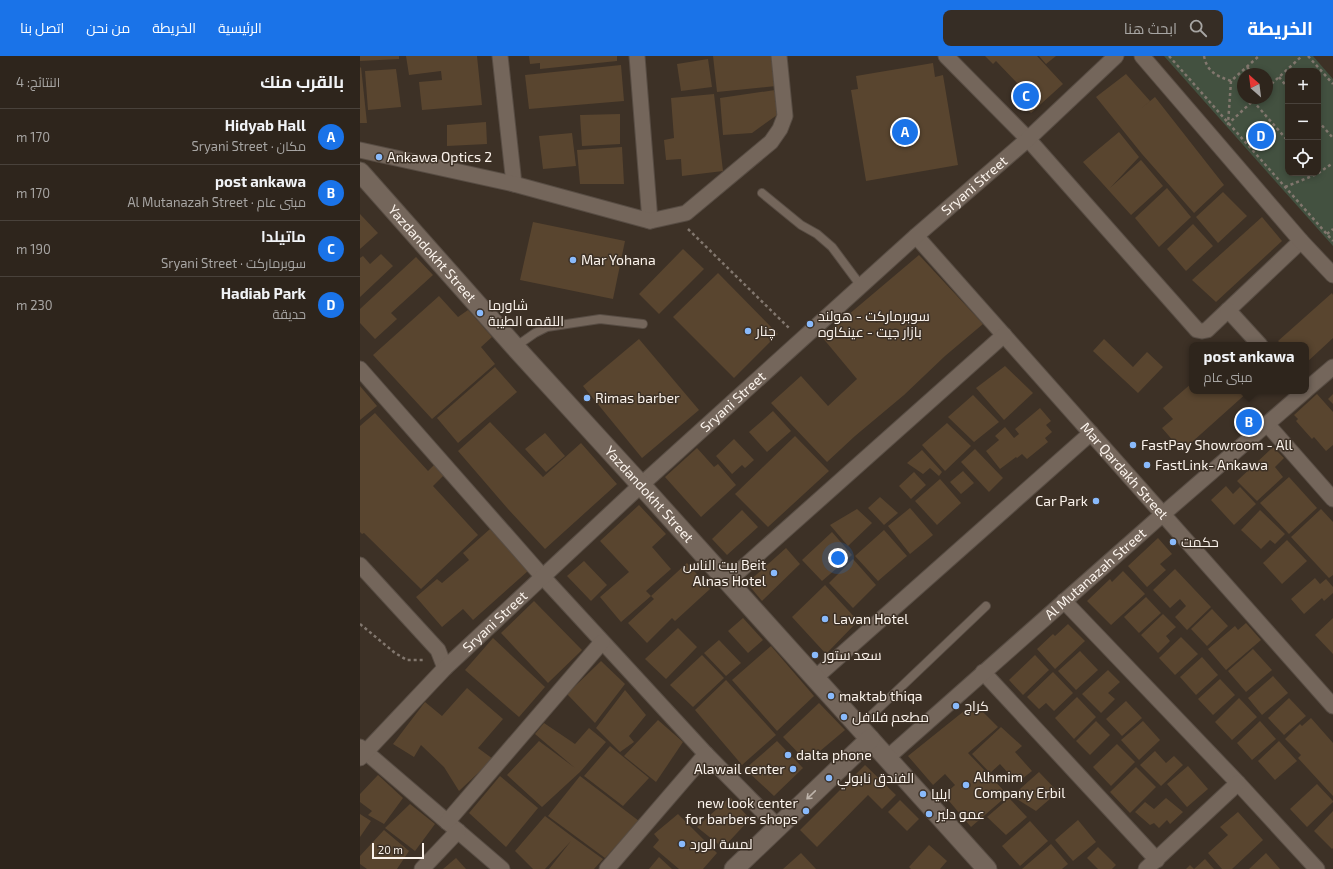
<!DOCTYPE html>
<html lang="ar">
<meta charset="utf-8">
<style>
body{margin:0;font-family:"Exo 2",Cairo,sans-serif;background:#362d25;color:#f1f3f6;direction:rtl}
.controls{position:absolute;right:12px;top:12px;display:grid;overflow:hidden;border-radius:8px;box-shadow:0 2px 6px #0003}
.controls button{width:36px;height:36px;display:grid;place-items:center;padding:0;border:0;border-bottom:1px solid #49423b;background:#2e251c;color:#f1f3f6;font:20px sans-serif}
.compass{position:absolute;left:877px;top:12px;width:36px;height:36px;border-radius:50%;background:#2e251c;box-shadow:0 2px 6px #0003;rotate:332deg}
.scale{position:absolute;left:12px;bottom:10px;width:52px;box-sizing:border-box;padding-left:4px;border:2px solid #fbf3ec;border-top:0;font-size:11px;line-height:14px;white-space:nowrap;color:#fbf3ec;-webkit-text-stroke:3px #3d3126;paint-order:stroke}
.you{position:absolute;left:478px;top:502px;width:14px;height:14px;margin:-10px;border:3px solid #fff;border-radius:50%;background:#1a73e8;box-shadow:0 0 0 6px #1a73e833}
.badge{display:grid;place-items:center;width:26px;height:26px;border-radius:50%;background:#1a73e8;color:#fff;font-size:13px;font-weight:700}
.pin{position:absolute;translate:-50% -50%;border:2px solid #fff;box-shadow:0 1px 4px #0006}
.popup{position:absolute;left:829px;top:286px;width:120px;height:52px;box-sizing:border-box;display:grid;place-content:center;border-radius:8px;background:#2e251c;filter:drop-shadow(0 1px 3px #0005);font-size:13px;white-space:nowrap;color:#a7a5a3}
.popup b{font-size:15px;color:#f1f3f6}
.popup::after{content:'';position:absolute;left:50%;top:100%;margin-left:-8px;border:8px solid transparent;border-top-color:#2e251c}
.list{margin:0;padding:0;list-style:none}
h2{display:flex;justify-content:space-between;align-items:center;height:52px;margin:0;padding:0 16px;font-size:17px}
h2 small{font-size:13px;font-weight:400;color:#a7a5a3}
.list li{display:grid;grid-template-columns:26px 1fr auto;gap:12px;align-items:center;box-sizing:border-box;height:56px;padding:0 16px;border-top:1px solid #49423b}
.list b{display:block;font-size:15px;white-space:nowrap}
.list p{margin:0;font-size:13px;white-space:nowrap;color:#a7a5a3}
.list em{font-size:13px;font-style:normal;color:#a7a5a3}
.icon{flex:none;width:22px;height:22px;fill:none;stroke:currentColor;stroke-width:2;stroke-linecap:round;stroke-linejoin:round}
.map{position:relative;flex:none;width:973px;height:813px;overflow:hidden;direction:ltr}
header{display:flex;align-items:center;gap:24px;box-sizing:border-box;height:56px;padding:0 20px;background:#1a73e8;color:#fff}
header strong{font-size:19px}
nav{display:flex;gap:22px;margin-inline-start:auto;font-size:14px}
.search{width:280px;height:36px;background:#362d25;display:flex;align-items:center;gap:10px;box-sizing:border-box;padding:0 14px;border-radius:8px;color:#a7a5a3;font-size:15px}
main{display:flex}
aside{flex:1;background:#2e251c}
.map>svg:first-child{display:block}
.green{fill:#435140;fill-rule:evenodd}
.building{fill:#59452f}
.lines{fill:none;stroke-linecap:round;stroke-linejoin:round}
.service-casing{stroke:#584d44;stroke-width:10}
.minor-casing{stroke:#584d44;stroke-width:17}
.tertiary-casing{stroke:#584d44;stroke-width:21}
.path{stroke:#82776e;stroke-width:2.5;stroke-dasharray:3 3;stroke-linecap:butt}
.service{stroke:#74665b;stroke-width:8}
.minor{stroke:#74665b;stroke-width:15}
.tertiary{stroke:#74665b;stroke-width:19}
.oneway{stroke:#beb4ab}
.poi-dot{fill:#89bafc;stroke:#3d3126;stroke-width:1.5}
.labels{text-anchor:middle;stroke-width:3;stroke-linejoin:round;paint-order:stroke}
.poi-label{font-size:14px;fill:#fbf3ec;stroke:#3d3126;text-anchor:start}
.street-label{font-size:14px;fill:#fbf3ec;stroke:#3d3126}
</style>
<header>
<strong>الخريطة</strong>
<div class="search"><svg class="icon" aria-label="search" viewBox="0 0 24 24"><circle cx="10" cy="10" r="6"/><path d="M15 15l6 6"/></svg>ابحث هنا</div>
<nav><a>الرئيسية</a><a>الخريطة</a><a>من نحن</a><a>اتصل بنا</a></nav>
</header>
<main>
<div class="map">
<svg width="973" height="813" viewBox="0 0 973 813">
<rect width="100%" height="100%" fill="#3d3126"/>
<path class="green" d="M804 0H953L973 23V190ZM928 15H958V117H928ZM883 18H907V42H883Z"/>
<g class="building">
<polygon points="0,0 39,0 39,3 0,5"/>
<polygon points="46,0 117,0 122,49 62,54 59,26 82,24 81,15 49,19"/>
<polygon points="169,0 257,0 257,5 180,13 180,7 170,8"/>
<polygon points="353,0 413,0 416,30 357,36"/>
<polygon points="625,0 677,0 703,28 671,57 652,36 659,29 636,5 633,8"/>
<polygon points="679,0 696,0 686,8"/>
<polygon points="348,3 352,31 321,35 317,8"/>
<polygon points="573,7 575,21 583,19 598,109 506,125 491,34 498,33 496,20"/>
<polygon points="261,9 264,45 169,53 165,19"/>
<polygon points="1,11 7,67 0,67 0,12"/>
<polygon points="36,13 41,51 8,54 5,15"/>
<polygon points="766,18 790,45 778,55 795,41 864,129 834,157 782,98 736,41"/>
<polygon points="415,34 417,59 392,77 363,79 360,42"/>
<polygon points="354,38 363,115 322,120 321,103 306,104 304,84 314,82 311,42"/>
<polygon points="260,58 260,88 222,90 220,59"/>
<polygon points="126,66 127,88 87,90 87,69"/>
<polygon points="759,76 779,101 750,132 781,104 803,130 771,159 723,106"/>
<polygon points="212,77 216,110 183,113 179,80"/>
<polygon points="262,91 264,128 220,128 217,94"/>
<polygon points="807,132 831,161 799,191 775,162"/>
<polygon points="863,136 887,160 858,187 836,161"/>
<polygon points="0,158 18,177 0,193"/>
<polygon points="902,161 922,185 856,246 832,224"/>
<polygon points="173,166 265,185 253,243 160,224"/>
<polygon points="833,168 853,190 826,215 807,193"/>
<polygon points="323,193 344,213 299,258 279,238"/>
<polygon points="21,198 33,210 0,241 0,202 3,200 10,208"/>
<polygon points="559,199 623,268 585,300 544,339 495,380 467,406 411,347 441,320 468,350 497,323 462,281"/>
<polygon points="56,201 73,219 31,257 37,263 15,283 0,267 0,253"/>
<polygon points="358,217 418,278 374,322 313,261"/>
<polygon points="972,237 973,239 973,282 946,307 946,289 922,289 918,285"/>
<polygon points="79,240 98,261 108,254 132,281 121,291 135,308 72,363 13,299"/>
<polygon points="279,283 339,354 282,402 223,330"/>
<polygon points="744,283 773,311 787,296 803,311 778,337 733,295"/>
<polygon points="645,310 673,337 644,364 616,332"/>
<polygon points="135,311 157,336 98,387 77,362"/>
<polygon points="832,327 832,335 889,335 822,395 802,372 813,363 803,352"/>
<polygon points="0,330 17,350 0,364"/>
<polygon points="957,338 973,356 973,389 966,395 954,381 952,383 936,365 938,363 934,359"/>
<polygon points="973,338 973,348 968,343"/>
<polygon points="613,339 639,366 614,386 588,361"/>
<polygon points="680,352 691,365 686,369 692,376 685,382 688,386 667,403 662,398 657,402 656,401 640,413 626,395 639,384 635,380 645,371 654,382 659,378 655,373"/>
<polygon points="413,355 431,375 407,396 389,376"/>
<polygon points="15,357 68,415 75,408 85,418 73,430 118,479 61,533 4,477 2,478 0,476 0,370"/>
<polygon points="130,366 183,421 221,387 257,428 185,493 148,453 98,395"/>
<polygon points="587,367 611,390 585,415 562,389"/>
<polygon points="185,377 205,400 186,416 165,393"/>
<polygon points="435,380 469,415 408,471 375,438"/>
<polygon points="374,383 394,404 385,412 382,409 372,418 356,400"/>
<polygon points="913,391 924,402 915,411 923,421 897,445 877,425"/>
<polygon points="337,392 354,411 358,408 376,429 341,461 305,421"/>
<polygon points="615,393 643,422 629,436 601,406"/>
<polygon points="562,394 582,416 579,420 570,412 563,418 547,407"/>
<polygon points="603,415 614,427 601,438 590,426"/>
<polygon points="554,416 566,429 551,443 539,430"/>
<polygon points="929,421 957,452 929,478 900,447"/>
<polygon points="580,423 601,447 577,469 555,445"/>
<polygon points="866,430 873,438 880,431 896,448 874,469 851,444"/>
<polygon points="520,441 538,457 524,469 508,452"/>
<polygon points="279,449 306,478 292,491 311,513 286,535 291,540 261,566 240,541 269,516 240,485"/>
<polygon points="550,452 573,479 550,498 528,470"/>
<polygon points="497,453 512,467 488,490 470,469"/>
<polygon points="961,453 973,466 973,519 969,522 931,481"/>
<polygon points="382,454 398,471 367,499 352,483"/>
<polygon points="900,454 925,478 915,488 910,484 901,493 881,474"/>
<polygon points="130,473 168,515 113,564 103,553 82,571 56,541 77,523 82,527 109,504 103,497"/>
<polygon points="524,474 547,500 518,525 495,500"/>
<polygon points="472,476 492,499 462,525 442,504"/>
<polygon points="798,482 812,498 800,508 806,514 787,531 768,510"/>
<polygon points="927,484 947,505 922,528 903,507"/>
<polygon points="426,492 440,508 402,545 387,527"/>
<polygon points="493,503 516,529 493,552 469,527"/>
<polygon points="224,505 247,529 231,545 207,520"/>
<polygon points="327,507 350,533 315,565 312,562 287,587 268,567 294,543 291,540"/>
<polygon points="815,513 851,551 827,574 815,561 826,550 820,543 810,552 793,534"/>
<polygon points="763,515 785,538 751,569 727,545 750,523 752,526"/>
<polygon points="955,522 960,528 966,523 973,531 973,537 964,545 962,542 944,558 931,543"/>
<polygon points="465,529 498,565 466,598 432,561"/>
<polygon points="786,541 801,557 779,577 764,561"/>
<polygon points="174,545 222,594 188,627 141,577"/>
<polygon points="852,553 868,570 847,590 831,573"/>
<polygon points="803,558 816,571 806,580 810,585 798,597 781,579"/>
<polygon points="383,562 403,584 388,597 368,575"/>
<polygon points="973,562 973,598 955,579"/>
<polygon points="886,567 901,584 866,614 848,593 875,570 878,574"/>
<polygon points="708,568 725,585 695,613 677,593 693,578 695,580"/>
<polygon points="318,572 337,591 306,623 285,603"/>
<polygon points="821,581 838,598 815,619 799,602"/>
<polygon points="133,582 185,631 159,661 105,614"/>
<polygon points="359,584 381,607 366,620 344,597"/>
<polygon points="411,590 454,640 417,675 372,624"/>
<polygon points="893,593 912,614 886,636 868,615"/>
<polygon points="720,595 738,614 716,634 698,615"/>
<polygon points="342,599 364,622 333,651 310,629"/>
<polygon points="675,599 689,614 663,639 649,624"/>
<polygon points="842,601 858,619 836,639 820,621"/>
<polygon points="241,605 265,628 235,667 207,638"/>
<polygon points="748,614 760,626 748,637 755,643 741,657 722,638"/>
<polygon points="693,616 713,637 694,655 686,647 679,653 667,641"/>
<polygon points="913,620 928,637 902,659 888,642"/>
<polygon points="860,623 875,639 853,659 838,643"/>
<polygon points="366,624 416,679 382,709 335,654"/>
<polygon points="107,632 143,663 118,692 133,703 99,735 84,711 61,689 54,701 33,688 65,646 82,660"/>
<polygon points="265,634 286,659 269,680 274,686 260,696 236,672"/>
<polygon points="717,641 736,661 714,683 695,662"/>
<polygon points="879,642 897,661 872,684 855,666"/>
<polygon points="929,642 946,660 924,679 908,662"/>
<polygon points="766,645 782,662 762,680 746,663"/>
<polygon points="459,647 485,674 447,706 423,681"/>
<polygon points="614,647 638,671 608,697 648,739 611,771 584,739 595,729 585,718 573,729 548,700"/>
<polygon points="951,662 973,687 973,740 938,702 941,699 925,683 940,668 942,670"/>
<polygon points="298,664 323,686 296,726 264,700"/>
<polygon points="736,665 750,679 730,699 716,685"/>
<polygon points="783,665 800,684 779,704 761,684"/>
<polygon points="900,665 916,683 892,704 877,687"/>
<polygon points="184,667 215,688 229,672 246,686 220,716 182,751 147,719 179,685 215,712 175,678"/>
<polygon points="641,671 662,690 655,696 672,715 657,727 640,708 630,717 612,698"/>
<polygon points="417,685 443,712 414,740 385,713"/>
<polygon points="919,685 937,705 915,724 898,705"/>
<polygon points="757,688 775,706 751,730 733,711"/>
<polygon points="250,690 289,722 263,750 224,720"/>
<polygon points="795,695 806,707 814,700 823,709 801,730 780,709"/>
<polygon points="505,709 536,739 522,753 508,739 457,791 440,774"/>
<polygon points="828,710 848,733 827,751 807,728"/>
<polygon points="776,711 796,731 770,757 750,736"/>
<polygon points="679,716 698,736 676,755 652,740"/>
<polygon points="18,719 43,742 24,768 8,759 12,755 0,746 0,738"/>
<polygon points="140,720 178,752 146,791 109,757"/>
<polygon points="220,720 279,765 245,802 188,760"/>
<polygon points="957,728 973,745 973,746 947,771 930,753"/>
<polygon points="370,741 390,763 363,792 337,771"/>
<polygon points="649,742 667,761 646,779 627,761"/>
<polygon points="806,742 823,756 810,768 807,764 799,772 794,767 790,769 775,756 785,746 794,753"/>
<polygon points="540,744 559,763 547,775 528,756"/>
<polygon points="50,748 75,768 55,795 25,772"/>
<polygon points="973,755 973,792 972,793 954,775"/>
<polygon points="878,756 903,784 872,813 862,813 848,797 868,779 860,771"/>
<polygon points="0,758 11,765 0,781"/>
<polygon points="318,758 357,797 343,813 319,813 293,791 299,784 294,778"/>
<polygon points="185,760 214,782 243,803 234,813 189,813 211,785 185,813 173,813 155,795"/>
<polygon points="718,764 736,786 713,805 695,784"/>
<polygon points="670,765 688,785 660,810 642,790"/>
<polygon points="24,774 49,795 37,813 7,813 0,808 0,800"/>
<polygon points="691,788 708,808 702,813 662,813"/>
<polygon points="569,789 587,805 580,813 551,813 549,811"/>
<polygon points="738,791 756,809 752,813 738,813 727,802"/>
<polygon points="441,797 456,813 423,813"/>
<polygon points="906,797 920,813 889,813"/>
<polygon points="299,801 312,813 289,813"/>
<polygon points="96,802 106,813 83,813"/>
<polygon points="845,803 854,813 834,813"/>
<polygon points="830,809 834,813 826,813"/>
</g>
<g class="lines">
<g class="service-casing">
<g id="service">
<polyline points="402,137 441,169 457,178 472,191 501,230"/>
<polyline points="155,291 175,277 187,271 240,263 283,268"/>
<polyline points="499,671 626,550"/>
</g>
</g>
<g class="minor-casing">
<g id="minor">
<polyline points="140,0 154,128"/>
<polyline points="277,0 290,165"/>
<polyline points="586,0 668,83 837,274 842,275 847,274 941,185"/>
<polyline points="782,0 941,185 973,219"/>
<polyline points="0,94 154,128 290,165 326,157 411,86 420,73 425,60 419,0"/>
<path id="s1" d="M556 180 973 650"/>
<polyline points="868,254 900,289"/>
<polyline points="0,313 183,521 346,698 418,771"/>
<polyline points="946,334 973,311"/>
<polyline points="907,368 973,443"/>
<polyline points="0,509 78,594 85,612"/>
<polyline points="368,525 644,279"/>
<polyline points="704,545 878,727 957,813"/>
<polyline points="623,616 797,804"/>
<polyline points="455,622 731,377"/>
<polyline points="0,691 142,813"/>
<path id="s2" d="M0 702 85 612 281 429 556 180 668 83 756 0"/>
<path id="s3" d="M527 702 803 458 945 335"/>
<polyline points="87,766 242,586"/>
<polyline points="62,813 98,775"/>
<polyline points="247,813 346,698"/>
<polyline points="786,813 878,727"/>
</g>
</g>
<g class="tertiary-casing">
<g id="tertiary">
<path id="s4" d="M0 116 155 291 281 429 627 813"/>
<polyline points="374,813 510,683"/>
</g>
</g>
<g class="path">
<polyline points="809,0 973,185"/>
<path d="M844 0C847 16 857 20 871 25L899 0"/>
<polyline points="948,0 973,28"/>
<polyline points="887,11 893,18"/>
<polyline points="919,21 928,32"/>
<polyline points="871,25 868,68 896,42"/>
<polyline points="907,32 942,0"/>
<polyline points="893,45 928,85"/>
<polyline points="958,65 973,82"/>
<polyline points="925,131 957,118 973,107"/>
<polyline points="328,173 430,273"/>
<polyline points="967,178 973,173"/>
<polyline points="0,568 35,597 47,604 65,604"/>
</g>
<use href="#service" class="service"/>
<use href="#minor" class="minor"/>
<use href="#tertiary" class="tertiary"/>
</g>
<defs><path id="oneway-shaft" d="M-6 0H5M1.5-3L5.5 0L1.5 3" fill="none" stroke-width="1.6" stroke-linecap="round" stroke-linejoin="round"/></defs>
<use class="oneway" href="#oneway-shaft" transform="translate(451 739) rotate(136)"/>
<g class="poi-dot">
<circle cx="19" cy="101" r="4"/>
<circle cx="213" cy="204" r="4"/>
<circle cx="120" cy="257" r="4"/>
<circle cx="450" cy="268" r="4"/>
<circle cx="388" cy="275" r="4"/>
<circle cx="227" cy="342" r="4"/>
<circle cx="773" cy="389" r="4"/>
<circle cx="787" cy="409" r="4"/>
<circle cx="736" cy="445" r="4"/>
<circle cx="813" cy="486" r="4"/>
<circle cx="414" cy="517" r="4"/>
<circle cx="465" cy="563" r="4"/>
<circle cx="455" cy="599" r="4"/>
<circle cx="471" cy="640" r="4"/>
<circle cx="596" cy="650" r="4"/>
<circle cx="484" cy="661" r="4"/>
<circle cx="428" cy="699" r="4"/>
<circle cx="433" cy="713" r="4"/>
<circle cx="469" cy="722" r="4"/>
<circle cx="606" cy="729" r="4"/>
<circle cx="563" cy="738" r="4"/>
<circle cx="446" cy="755" r="4"/>
<circle cx="569" cy="758" r="4"/>
<circle cx="322" cy="788" r="4"/>
</g>
<g class="labels">
<g class="poi-label">
<text x="27" y="106">Ankawa Optics 2</text>
<text x="221" y="209">Mar Yohana</text>
<text x="128" y="254">شاورما<tspan x="128" dy="16">اللقمه الطيبة</tspan></text>
<text x="458" y="265">سوبرماركت - هولند<tspan x="458" dy="16">بازار جيت - عينكاوه</tspan></text>
<text x="396" y="280">چنار</text>
<text x="235" y="347">Rimas barber</text>
<text x="781" y="394">FastPay Showroom - All</text>
<text x="795" y="414">FastLink- Ankawa</text>
<text x="728" y="450" text-anchor="end">Car Park</text>
<text x="821" y="491">حكمت</text>
<text x="406" y="514" text-anchor="end">بيت الناس Beit<tspan x="406" dy="16">Alnas Hotel</tspan></text>
<text x="473" y="568">Lavan Hotel</text>
<text x="463" y="604">سعد ستور</text>
<text x="479" y="645">maktab thiqa</text>
<text x="604" y="655">كراج</text>
<text x="492" y="666">مطعم فلافل</text>
<text x="436" y="704">dalta phone</text>
<text x="425" y="718" text-anchor="end">Alawail center</text>
<text x="614" y="726">Alhmim<tspan x="614" dy="16">Company Erbil</tspan></text>
<text x="477" y="727">الفندق نابولي</text>
<text x="571" y="743">ايليا</text>
<text x="438" y="752" text-anchor="end">new look center<tspan x="438" dy="16">for barbers shops</tspan></text>
<text x="577" y="763">عمو دلير</text>
<text x="330" y="793">لمسة الورد</text>
</g>
<g class="street-label">
<text dy="5" stroke="none"><textPath href="#s2" startOffset="840">Sryani Street</textPath></text>
<text dy="5" stroke="none"><textPath href="#s4" startOffset="109">Yazdandokht Street</textPath></text>
<text dy="5" stroke="none"><textPath href="#s2" startOffset="516">Sryani Street</textPath></text>
<text dy="5" stroke="none"><textPath href="#s1" startOffset="314">Mar Qardakh Street</textPath></text>
<text dy="5" stroke="none"><textPath href="#s4" startOffset="433">Yazdandokht Street</textPath></text>
<text dy="5" stroke="none"><textPath href="#s3" startOffset="278">Al Mutanazah Street</textPath></text>
<text dy="5" stroke="none"><textPath href="#s2" startOffset="192">Sryani Street</textPath></text>
</g>
</g>
</svg>
<div class="controls">
<button>+</button>
<button>−</button>
<button><svg class="icon" aria-label="locate" viewBox="0 0 24 24"><circle cx="12" cy="12" r="6"/><path d="M12 2v4M12 18v4M2 12h4M18 12h4"/></svg></button>
</div>
<svg class="compass" viewBox="-18 -18 36 36"><path d="M0-13l5 13h-10z" fill="#e53935"/><path d="M0 13l5-13h-10z" fill="#a7a5a3"/></svg>
<div class="scale">20 m</div>
<div class="you"></div>
<div class="pin badge" style="left:545px;top:76px">A</div>
<div class="pin badge" style="left:889px;top:366px">B</div>
<div class="popup"><b>post ankawa</b>مبنى عام</div>
<div class="pin badge" style="left:666px;top:40px">C</div>
<div class="pin badge" style="left:901px;top:80px">D</div>
</div>
<aside>
<h2>بالقرب منك<small>النتائج: 4</small></h2>
<ul class="list">
<li><span class="badge">A</span><div><b>Hidyab Hall</b><p>مكان · Sryani Street</p></div><em>170 m</em></li>
<li><span class="badge">B</span><div><b>post ankawa</b><p>مبنى عام · Al Mutanazah Street</p></div><em>170 m</em></li>
<li><span class="badge">C</span><div><b>ماتیلدا</b><p>سوبرماركت · Sryani Street</p></div><em>190 m</em></li>
<li><span class="badge">D</span><div><b>Hadiab Park</b><p>حديقة</p></div><em>230 m</em></li>
</ul>
</aside>
</main>
